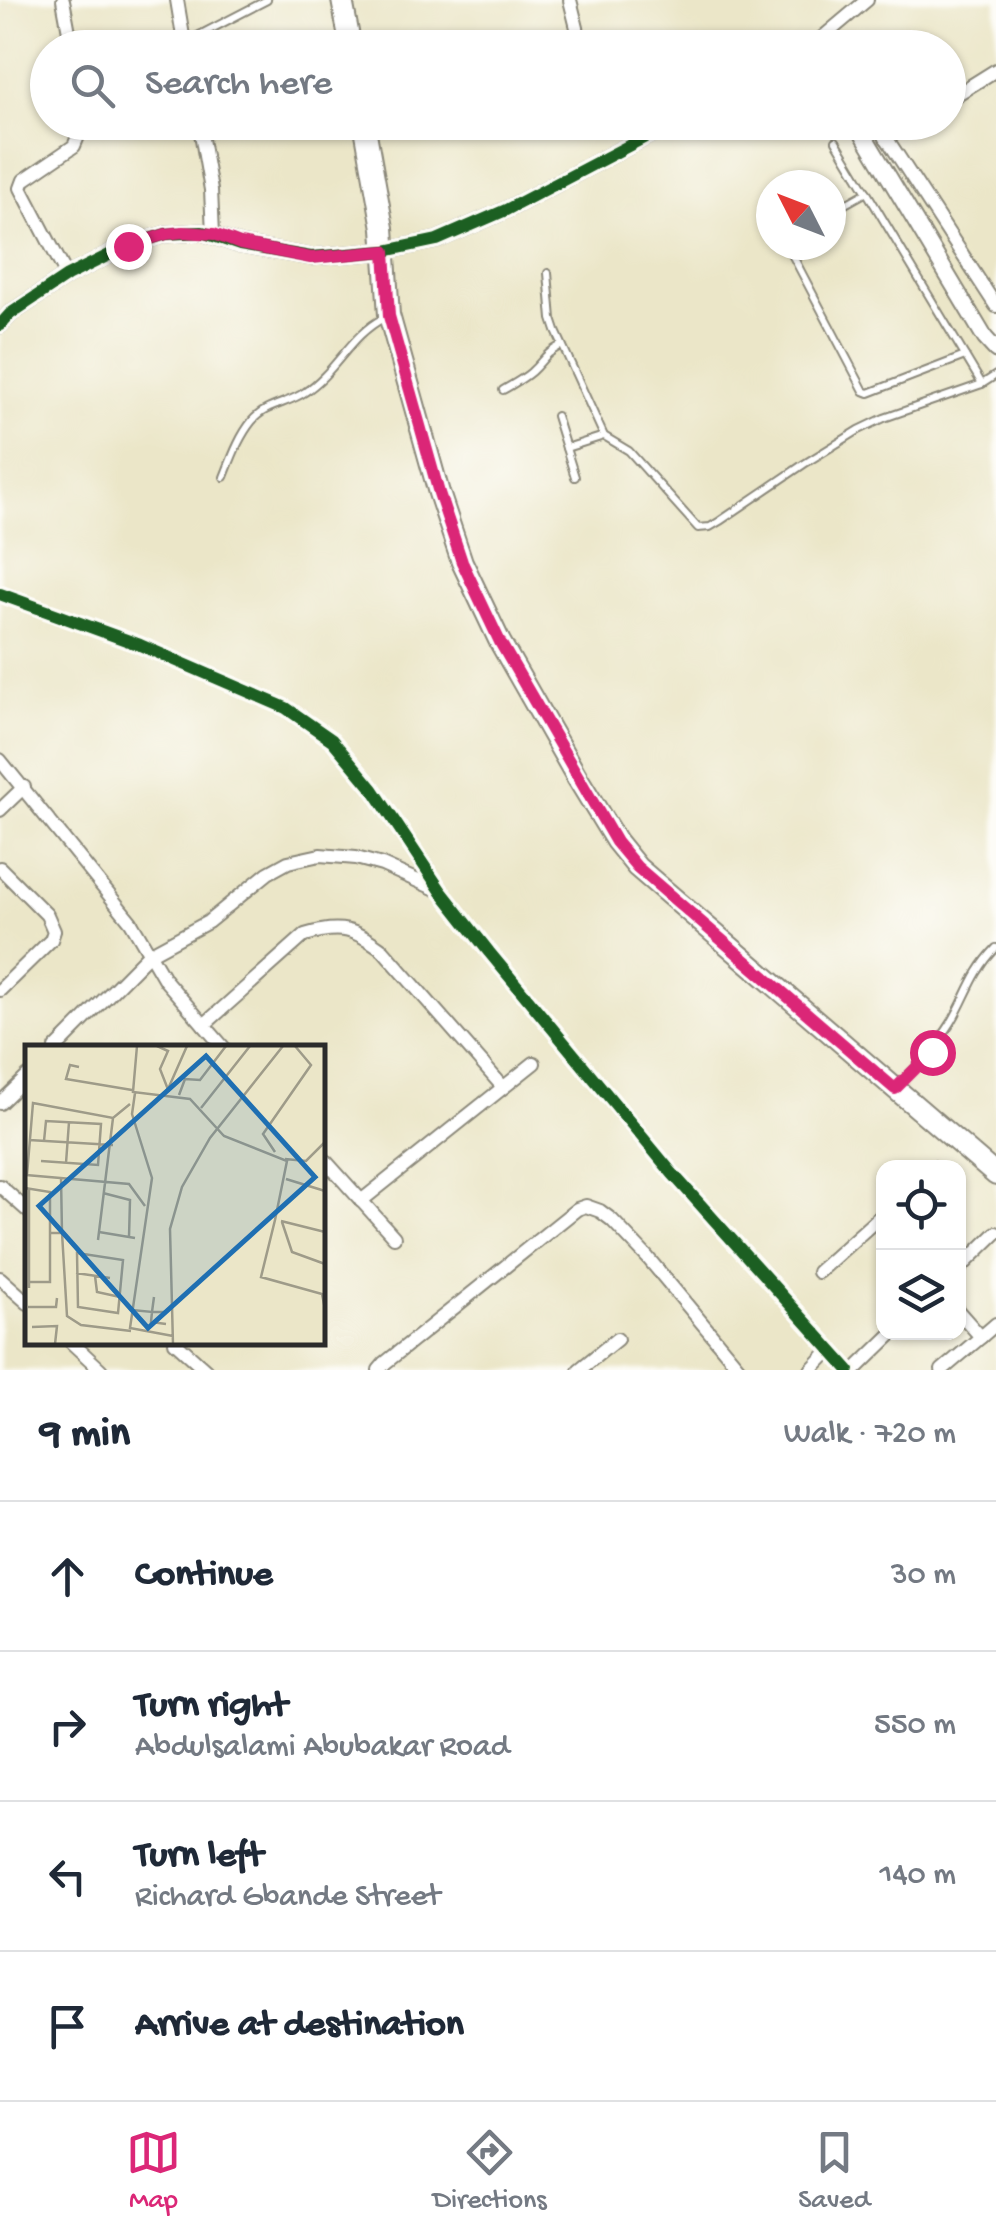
<!DOCTYPE html>
<meta charset="utf-8">
<style>
body{margin:0;font-family:"Gochi Hand",sans-serif;background:#f6f6f7;color:#1f2937}
.controls{position:absolute;right:30px;bottom:30px;display:grid;overflow:hidden;border-radius:20px;box-shadow:0 2px 8px #0004}
.controls button{width:90px;height:90px;display:grid;place-items:center;padding:0;border:0;border-bottom:2px solid #e0e1e3;background:#fff;color:#1f2937;font:50px sans-serif}
.compass{position:absolute;left:756px;top:170px;width:90px;height:90px;border-radius:50%;background:#fff;box-shadow:0 2px 8px #0004;rotate:312deg}
.stop{position:absolute;width:30px;height:30px;margin:-22px;border:8px solid #db2777;border-radius:50%;background:#fff}
.stop.end{background:#db2777;border-color:#fff;box-shadow:0 2px 10px #0008}
.list{margin:0;padding:0;list-style:none}
h2{display:flex;justify-content:space-between;align-items:center;height:130px;margin:0;padding:0 40px;font-size:42px}
h2 small{font-size:32px;font-weight:400;color:#747a83}
.list li{display:grid;grid-template-columns:65px 1fr auto;gap:30px;align-items:center;box-sizing:border-box;height:150px;padding:0 40px;border-top:2px solid #e0e1e3}
.list b{display:block;font-size:38px;white-space:nowrap}
.list p{margin:0;font-size:32px;white-space:nowrap;color:#747a83}
.list em{font-size:32px;font-style:normal;color:#747a83}
.icon{flex:none;width:55px;height:55px;fill:none;stroke:currentColor;stroke-width:2;stroke-linecap:round;stroke-linejoin:round}
.map{position:relative;flex:none;width:996px;height:1370px;overflow:hidden}
.search{position:absolute;background:#fff;box-shadow:0 2px 8px #0004;left:30px;right:30px;top:30px;height:110px;display:flex;align-items:center;gap:25px;box-sizing:border-box;padding:0 35px;border-radius:55px;color:#747a83;font-size:38px}
.sheet{height:730px;background:#fff}
nav{display:flex;justify-content:space-around;align-items:center;box-sizing:border-box;height:140px;border-top:2px solid #e0e1e3;background:#fff;font-size:28px;color:#747a83}
nav a{display:grid;justify-items:center;gap:5px}
nav .on{color:#db2777}
.map>svg:first-child{display:block}
.lines{fill:none;stroke-linecap:round;stroke-linejoin:round}
.service-casing{stroke:#8b887a;stroke-width:10}
.minor-casing{stroke:#8b887a;stroke-width:16}
.tertiary-casing{stroke:#8b887a;stroke-width:19}
.primary-casing{stroke:#8b887a;stroke-width:24}
.service{stroke:#fff;stroke-width:6}
.minor{stroke:#fff;stroke-width:12}
.tertiary{stroke:#fff;stroke-width:15}
.primary{stroke:#fff;stroke-width:20}
.cycleway-casing{stroke:#fdfcf7;stroke-width:19}
.cycleway{stroke:#1b5e20;stroke-width:12}
.route{stroke:#db2777;stroke-width:12}
.inset-road{fill:none;stroke:#9e9b89;stroke-width:2.5}
.view{fill:#1f6fb2;fill-opacity:0.15;stroke:#1f6fb2;stroke-width:5}
.inset-edge{fill:none;stroke:#2b2b2b;stroke-width:5}
</style>
<div class="map">
<svg width="996" height="1370" viewBox="0 0 996 1370">
<rect width="100%" height="100%" fill="#fdfcf7"/>
<filter id="ink" filterUnits="userSpaceOnUse"><feTurbulence type="fractalNoise" baseFrequency=".01" numOctaves="2"/><feDisplacementMap in="SourceGraphic" scale="20" xChannelSelector="R" yChannelSelector="G"/><feConvolveMatrix kernelMatrix="1 2 1 2 8 2 1 2 1" color-interpolation-filters="sRGB"/></filter>
<filter id="wash" filterUnits="userSpaceOnUse"><feTurbulence type="fractalNoise" baseFrequency=".0048" numOctaves="4" result="noise"/><feDisplacementMap in="SourceGraphic" scale="40" xChannelSelector="R" yChannelSelector="G"/><feGaussianBlur stdDeviation="2.25" result="paint"/><feColorMatrix in="noise" values="0 0 0 0 0 0 0 0 0 0 0 0 0 0 0 0 0 1.4 0 .05"/><feComposite in="paint" operator="in"/></filter>
<g filter="url(#wash)">
<rect width="100%" height="100%" fill="#ebe6c8"/>
</g>
<g filter="url(#ink)">
<g class="lines">
<g class="service-casing">
<g id="service">
<polyline points="186,42 267,0"/>
<polyline points="201,127 215,122"/>
<polyline points="836,141 982,384"/>
<polyline points="831,212 867,192"/>
<polyline points="787,245 864,391 869,393 965,356"/>
<polyline points="548,273 552,319 556,331 604,436 629,451 698,528 710,527 720,521 804,464 859,430 884,418 982,384 996,375"/>
<path d="M503 390C513 384 523 379 531 372 545 359 543 355 562 345"/>
<polyline points="556,416 575,477"/>
<polyline points="566,448 604,436"/>
<path d="M224 477C232 457 239 437 252 421 266 404 288 404 305 392 336 372 351 334 384 318"/>
<path d="M899 1085C918 1065 936 1047 951 1023 968 995 971 974 996 948"/>
</g>
</g>
<g class="minor-casing">
<g id="minor">
<polyline points="63,0 72,48"/>
<polyline points="177,0 185,48"/>
<polyline points="570,0 582,48"/>
<polyline points="810,48 867,0"/>
<polyline points="948,100 996,70"/>
<polyline points="199,122 211,190 213,234"/>
<polyline points="876,122 996,306"/>
<polyline points="886,138 912,122"/>
<polyline points="67,276 21,188 24,180 74,146 84,122"/>
<polyline points="0,594 140,645 286,708 332,740 373,789 441,891 489,952 672,1173 849,1370"/>
<polyline points="0,760 131,922 165,980 224,1048"/>
<polyline points="0,810 24,787"/>
<polyline points="0,868 47,915 54,931 51,940 0,990"/>
<path d="M204 1025 305 935C340 924 355 929 383 950L503 1087"/>
<polyline points="56,1048 149,954 208,922 268,873 288,862 320,855 356,858 382,865 438,890"/>
<polyline points="0,1103 28,1076"/>
<polyline points="322,1157 394,1237"/>
<polyline points="932,1168 932,1167"/>
<polyline points="0,1186 28,1211"/>
<polyline points="361,1201 534,1063"/>
<polyline points="958,1270 996,1233"/>
<polyline points="818,1272 884,1213"/>
<polyline points="0,1278 28,1303"/>
<polyline points="958,1311 981,1337 996,1324"/>
<polyline points="71,1342 101,1370"/>
<polyline points="175,1342 206,1370"/>
<polyline points="379,1370 385,1363 577,1209 586,1206 600,1211 612,1220 648,1258 741,1370"/>
<polyline points="579,1370 617,1339"/>
<polyline points="811,1370 831,1349"/>
<polyline points="855,1370 894,1332"/>
<polyline points="942,1370 981,1337"/>
</g>
</g>
<g class="tertiary-casing">
<g id="tertiary">
<polyline points="856,122 985,338 996,350"/>
<polyline points="0,325 10,314 67,276 127,246 166,234 202,232 240,245 311,257 385,251 437,240 506,210 674,122"/>
</g>
</g>
<g class="primary-casing">
<g id="primary">
<polyline points="342,0 351,48"/>
<polyline points="364,122 383,228 389,315 439,493 462,562 500,642 578,779 616,841 637,867 996,1175"/>
</g>
</g>
<use href="#service" class="service"/>
<use href="#minor" class="minor"/>
<use href="#tertiary" class="tertiary"/>
<use href="#primary" class="primary"/>
<g class="cycleway-casing">
<g id="cycleway">
<polyline points="0,325 10,314 67,276 127,246 166,234 202,232 240,245 311,257 385,251 437,240 506,210 674,122"/>
<polyline points="0,594 140,645 286,708 332,740 373,789 441,891 489,952 672,1173 849,1370"/>
</g>
</g>
<use href="#cycleway" class="cycleway"/>
</g>
</g>
<g class="lines" filter="url(#ink)">
<polyline class="route" points="128,246 166,234 183,232 214,234 240,244 311,258 385,251 389,316 439,493 462,562 500,642 616,842 637,867 895,1089 932,1052"/>
</g>
<g transform="translate(25 1045)">
<rect width="300" height="300" fill="#ebe6c8"/>
<path class="inset-road" d="M112 1 108 47 165 54 199 91 262 116 250 175M132 1 143 6 135 24 144 47M54 22 45 20 41 34 107 45M143 44 162 1M110 48 107 69 127 133 105 283 148 291M154 50 160 34 175 35 201 1M176 63 225 1M4 95 88 100M250 107 238 89 286 20 270 1M260 114 281 116 300 97M16 116 73 120 76 79 21 76 19 96M41 118 44 77M1 130 104 139 120 161M2 130 8 58 88 73 105 59M261 134 300 146M0 143 25 147V237H4M78 148 105 155 104 192M250 175 236 232 297 249 300 264M256 176 300 187M257 177 267 207 300 219M74 187 110 193M25 188H37L36 132M37 188 42 271 56 280 106 286M73 195 88 73M52 208 98 215 93 268 53 262ZM51 228 85 233M70 231 72 247 95 252M4 243V143M3 262H31L32 253M107 265 127 267 129 252M140 267H127L126 277 141 279M7 282 32 281 30 299M148 299 145 184 157 142 185 93 258 1"/>
<path class="view" d="M181 11 290 132 123 283 14 161Z"/>
<rect width="300" height="300" class="inset-edge"/>
</g>
</svg>
<div class="controls">
<button><svg class="icon" aria-label="locate" viewBox="0 0 24 24"><circle cx="12" cy="12" r="6"/><path d="M12 2v4M12 18v4M2 12h4M18 12h4"/></svg></button>
<button><svg class="icon" aria-label="layers" viewBox="0 0 24 24"><path d="M12 4l9 5-9 5-9-5zM3 14l9 5 9-5"/></svg></button>
</div>
<svg class="compass" viewBox="-18 -18 36 36"><path d="M0-13l5 13h-10z" fill="#e53935"/><path d="M0 13l5-13h-10z" fill="#747a83"/></svg>
<div class="stop" style="left:932px;top:1052px"></div>
<div class="stop end" style="left:128px;top:246px"></div>
<div class="search"><svg class="icon" aria-label="search" viewBox="0 0 24 24"><circle cx="10" cy="10" r="6"/><path d="M15 15l6 6"/></svg>Search here</div>
</div>
<section class="sheet">
<h2>9 min<small>Walk · 720 m</small></h2>
<ul class="list">
<li><svg class="icon" aria-label="ahead" viewBox="0 0 24 24"><path d="M12 20V5M6 11l6-6 6 6"/></svg><div><b>Continue</b></div><em>30 m</em></li>
<li><svg class="icon" aria-label="right" viewBox="0 0 24 24"><path d="M7 20v-9h11M14 6l5 5-5 5"/></svg><div><b>Turn right</b><p>Abdulsalami Abubakar Road</p></div><em>550 m</em></li>
<li><svg class="icon" aria-label="left" viewBox="0 0 24 24"><path d="M17 20v-9H6M10 6l-5 5 5 5"/></svg><div><b>Turn left</b><p>Richard Gbande Street</p></div><em>140 m</em></li>
<li><svg class="icon" aria-label="arrive" viewBox="0 0 24 24"><path d="M6 21V4h12l-3 4 3 4H6"/></svg><div><b>Arrive at destination</b></div></li>
</ul>
</section>
<nav>
<a class="on"><svg class="icon" aria-label="map" viewBox="0 0 24 24"><path d="M3 6l6-2 6 2 6-2v14l-6 2-6-2-6 2zM9 4v14M15 6v14"/></svg>Map</a>
<a><svg class="icon" aria-label="directions" viewBox="0 0 24 24"><path d="M12 3l9 9-9 9-9-9zM9 14v-3h6M13 9l2 2-2 2"/></svg>Directions</a>
<a><svg class="icon" aria-label="saved" viewBox="0 0 24 24"><path d="M7 4h10v16l-5-4-5 4z"/></svg>Saved</a>
</nav>
